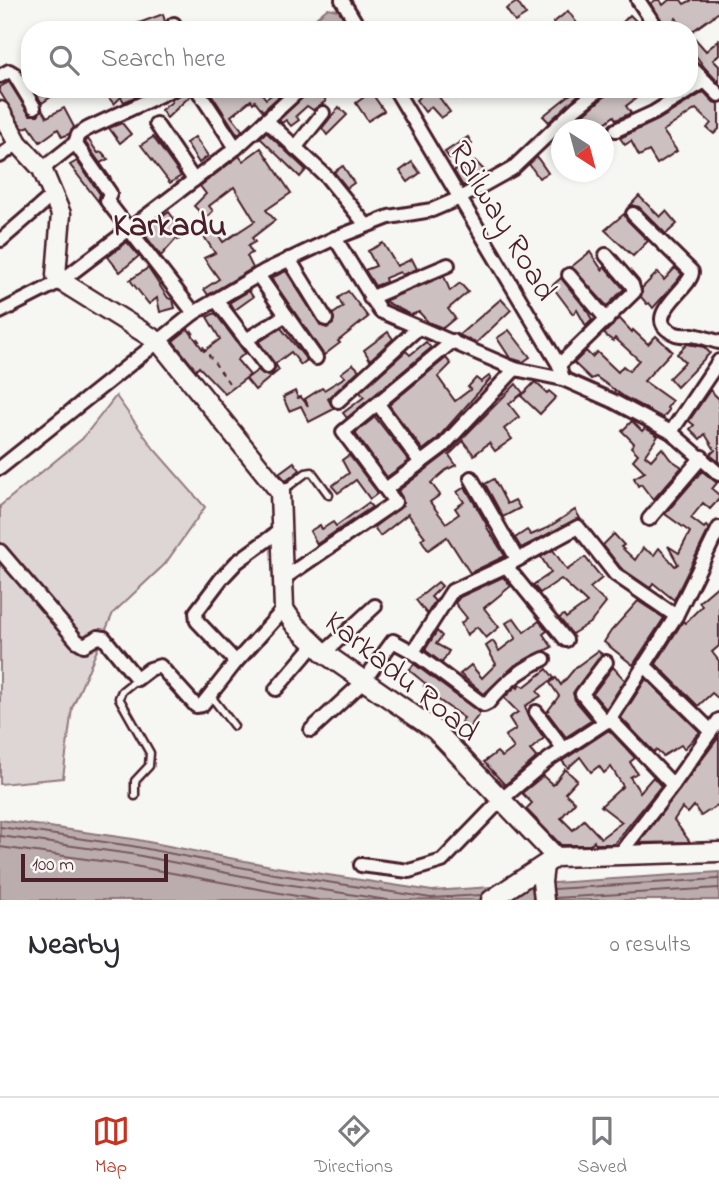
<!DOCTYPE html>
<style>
body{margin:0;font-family:"Indie Flower",sans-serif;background:#f7f7f7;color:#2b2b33}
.compass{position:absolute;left:551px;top:119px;width:63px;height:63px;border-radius:50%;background:#fff;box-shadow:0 4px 10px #0003;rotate:144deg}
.scale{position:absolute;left:21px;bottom:18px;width:147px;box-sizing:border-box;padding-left:7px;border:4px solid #4a1f2b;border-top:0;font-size:19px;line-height:24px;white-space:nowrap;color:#4a1f2b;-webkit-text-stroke:5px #f6f6f2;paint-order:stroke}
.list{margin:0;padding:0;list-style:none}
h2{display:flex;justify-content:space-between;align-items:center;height:91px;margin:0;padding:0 28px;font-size:30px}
h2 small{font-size:23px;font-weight:400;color:#7c7c81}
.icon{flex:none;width:38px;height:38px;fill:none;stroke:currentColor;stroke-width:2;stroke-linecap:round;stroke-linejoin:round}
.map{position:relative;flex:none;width:719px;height:900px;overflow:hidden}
.search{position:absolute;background:#fff;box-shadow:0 4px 10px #0003;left:21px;right:21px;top:21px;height:77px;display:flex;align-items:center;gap:18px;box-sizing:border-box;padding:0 24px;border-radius:28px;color:#7c7c81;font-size:26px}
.sheet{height:196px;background:#fff}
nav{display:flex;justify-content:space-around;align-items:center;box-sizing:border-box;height:98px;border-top:2px solid #e1e1e2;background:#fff;font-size:19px;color:#7c7c81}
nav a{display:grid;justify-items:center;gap:4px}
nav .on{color:#c8321e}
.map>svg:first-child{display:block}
.garden{fill:#ddd6d5;stroke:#947a80;stroke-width:2}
.water{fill:#bbadae;stroke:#8e747a;stroke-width:2}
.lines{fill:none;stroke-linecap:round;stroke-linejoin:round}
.shore{stroke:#77585f;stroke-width:2}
.building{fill:#ccc1c0;stroke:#4a1f2b;stroke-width:2}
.lane-casing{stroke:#4a1f2b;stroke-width:11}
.street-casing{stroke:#4a1f2b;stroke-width:18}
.secondary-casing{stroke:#4a1f2b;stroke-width:23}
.path{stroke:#4a1f2b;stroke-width:2;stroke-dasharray:5 5;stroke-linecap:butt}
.lane{stroke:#f6f6f2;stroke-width:6}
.street{stroke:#f6f6f2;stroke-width:12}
.secondary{stroke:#f6f6f2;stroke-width:18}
.labels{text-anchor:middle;stroke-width:5;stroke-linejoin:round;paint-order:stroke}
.street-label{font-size:32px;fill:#4a1f2b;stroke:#f6f6f2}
.neighbourhood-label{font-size:33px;font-weight:bold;fill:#4a1f2b;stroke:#f6f6f2}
</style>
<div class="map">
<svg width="719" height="900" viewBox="0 0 719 900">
<rect width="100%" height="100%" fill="#f6f6f2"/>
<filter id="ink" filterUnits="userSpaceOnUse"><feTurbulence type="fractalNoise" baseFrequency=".0143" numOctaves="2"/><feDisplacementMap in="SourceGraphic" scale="14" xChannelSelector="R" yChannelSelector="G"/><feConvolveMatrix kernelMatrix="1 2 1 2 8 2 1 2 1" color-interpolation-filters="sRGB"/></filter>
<g filter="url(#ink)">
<polygon class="garden" points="116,396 154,449 205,507 165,564 113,613 72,708 63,778 0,784 0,506 82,439"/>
<g class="water">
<polygon points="328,8 341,11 359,30 317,30 316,18"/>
<polygon points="0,820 133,839 276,867 432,891 719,872 719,900 0,900"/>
</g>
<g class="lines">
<g class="shore">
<polyline points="0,827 132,846 275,874 431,898 482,895"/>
<polyline points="0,836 131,854 273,882 387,900"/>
<polyline points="0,847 129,865 318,900"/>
<polyline points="553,889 719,879"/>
<polyline points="554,898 719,888"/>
</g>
</g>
<g class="building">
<polygon points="656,0 660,0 663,5 669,0 681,0 684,4 692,0 719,0 719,12 690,33 706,51 719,40 719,55 713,60 719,66 719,83 705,68 696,56 695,57 689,51 689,30 684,30 676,18 666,27 651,3"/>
<polygon points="517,2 526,15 515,22 506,9"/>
<polygon points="568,11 582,30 558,30 553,23"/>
<polygon points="163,14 167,30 123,30 123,29"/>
<polygon points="630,15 640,25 635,30 615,30"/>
<polygon points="9,82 30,115 38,115 42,109 47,117 64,108 74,127 69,134 62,137 58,129 40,142 29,126 23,129 0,92 0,87"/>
<polygon points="33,89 52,89 55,94 42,103"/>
<polygon points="102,89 152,89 124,102 121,97 114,104"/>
<polygon points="182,89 187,89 191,95 167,118 161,110 172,102 171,100 180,95"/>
<polygon points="208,89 258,89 266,99 277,91 276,89 287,89 263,111 255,101 253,103 251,100 231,116 242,130 238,135"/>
<polygon points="311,89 319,89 326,101 313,110 307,106 296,116 299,120 291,126 286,120 282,123 279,120"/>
<polygon points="429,89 433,89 450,112 441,118 431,107 425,112 416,100"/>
<polygon points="577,89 585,89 549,122 543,116"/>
<polygon points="609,89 634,89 639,96 626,106 631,113 616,120 614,116 596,130 592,130 588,124 580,130 571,130 569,127 605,96"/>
<polygon points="371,92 384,111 368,121 356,103"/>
<polygon points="704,92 713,102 719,104 719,129 714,134 707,128 711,123 696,109 663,131 677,151 657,164 649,151 639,156 631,141 625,145 620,138 658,120"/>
<polygon points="339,107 347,115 327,135 322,128"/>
<polygon points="122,123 131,134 120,143 109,128"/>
<polygon points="266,132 306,170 300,177 260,138"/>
<polygon points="153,137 181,176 170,183 141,145"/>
<polygon points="195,137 208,156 199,163 186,143"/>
<polygon points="468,137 472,144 450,159 445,152"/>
<polygon points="88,139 98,153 102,152 108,159 100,163 112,180 85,142"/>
<polygon points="261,148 291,193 266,210 275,220 252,238 255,242 248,246 252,253 247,256 253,268 208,295 204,289 219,279 204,258 215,253 203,235 214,228 223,242 255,221 234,187 209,206 213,211 206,218 194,206 206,194 200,186 239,156 243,161"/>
<polygon points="537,157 548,173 539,178 529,164"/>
<polygon points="77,161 100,194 98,201 70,165"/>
<polygon points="475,161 487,173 463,186 454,171 462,166 465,170"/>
<polygon points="412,162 420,173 408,182 400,171"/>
<polygon points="343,166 354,183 347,188 334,172"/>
<polygon points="639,196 660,217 666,211 677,224 666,234 639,207 631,205 626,210"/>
<polygon points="169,212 186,235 178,240 177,238 161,256 142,231"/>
<polygon points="624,214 627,220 648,241 633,256 605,230"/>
<polygon points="127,242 139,256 120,272 108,257"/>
<polygon points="383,243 397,266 412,259 417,269 402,275 400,272 385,278 386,282 375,286 365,270 376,266 368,251"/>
<polygon points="590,252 602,270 605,267 624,289 607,306 571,267"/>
<polygon points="148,268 168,298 173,300 175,308 160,312 157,298 149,304 130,280"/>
<polygon points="675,268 682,274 677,281 653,308 649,303 647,304 641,297 642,288 658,272 664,280"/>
<polygon points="286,271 321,326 327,328 333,324 333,314 343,307 338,298 348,291 368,317 338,341 340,343 324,355 271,278"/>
<polygon points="444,276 450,291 460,283 468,292 448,309 455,318 443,328 428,322 419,312 411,315 384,301"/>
<polygon points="561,278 587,310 592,320 586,326 577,310 573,314 552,286"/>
<polygon points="249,291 253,297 235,310 229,303"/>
<polygon points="501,299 511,310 476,343 459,335"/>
<polygon points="215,313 245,353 237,360 250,375 225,394 199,367 196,370 173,341 188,329 204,351 220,339 207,317"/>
<polygon points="619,318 632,332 633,330 648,344 656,336 672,351 644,381 672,401 667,408 669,410 663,418 626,398 596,377 591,379 574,363 586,351 592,357 597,352 618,372 623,366 629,371 639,360 615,338 613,341 604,334"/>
<polygon points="281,328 307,360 301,365 291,352 275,364 259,342"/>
<polygon points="509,330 530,357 523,362 510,358 497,338"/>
<polygon points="388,332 393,339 370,360 364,350"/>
<polygon points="426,342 431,348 347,418 343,413 364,397 360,392 406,351 410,355"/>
<polygon points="687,344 704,347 710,353 677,387 669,378 685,362 677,354"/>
<polygon points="446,358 451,364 438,377 455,401 471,389 468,387 476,378 481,382 489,376 491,378 437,439 423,450 389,405"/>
<polygon points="353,364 359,370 328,399 334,409 309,422 301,406 289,411 283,397 295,391 298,398 301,397 308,406 305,399 322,388 324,390 345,377 341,373"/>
<polygon points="276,365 279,370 255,390 246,379 258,370 264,375 272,374"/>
<polygon points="535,382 547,393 549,391 556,397 540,414 521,396"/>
<polygon points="516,384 523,393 509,404 519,417 504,429 512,439 495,451 489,443 474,455 463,441 449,455 456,465 446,470 431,483 440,495 430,502 446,523 459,514 455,508 464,502 457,492 465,487 487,525 486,526 505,556 470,573 447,537 428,550 421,539 425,537 408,514 380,536 374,527 403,505 402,497 398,491 449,452"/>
<polygon points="710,390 719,399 719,462 710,455 715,450 705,434 700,439 690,429 694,425 689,421"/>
<polygon points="375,417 409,461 387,477 355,433"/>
<polygon points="632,421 642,431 645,428 658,436 645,455 651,460 662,448 670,459 682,467 653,500 641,484 638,486 634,478 645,472 633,460 638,454 631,447 634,443 622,431"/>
<polygon points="349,455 378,493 370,499 356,480 338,493 332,486 349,473 342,460"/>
<polygon points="294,462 300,470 286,481 279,473"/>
<polygon points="702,471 717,483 712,489 719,495 719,499 710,509 703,503 691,518 704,528 706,526 709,529 674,600 653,583 650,588 621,568 603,545 614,534 624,545 621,547 635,560 643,548 654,555 659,548 675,566 678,564 668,546 679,553 690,532 665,514"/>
<polygon points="494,479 507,504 515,500 520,508 503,517 485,484"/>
<polygon points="368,503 372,507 317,544 310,531 320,525 322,529 333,522 336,526"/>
<polygon points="575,510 580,518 521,548 515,538 527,530 531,535 547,528"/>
<polygon points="553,550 567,570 585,557 602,578 590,588 606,603 591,622 572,634 559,618 564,615 566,618 587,603 561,579 540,593 533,585 551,573 541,557"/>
<polygon points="503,577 511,586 484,608 499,627 486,638 477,627 467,635 461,623 467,618 455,603 460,597"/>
<polygon points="438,582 442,586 431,597 435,601 427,614 416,600"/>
<polygon points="719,585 719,646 712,652 719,661 719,699 712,693 698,706 656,664 683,621 685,623 702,606 699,602"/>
<polygon points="638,601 664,618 633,665 604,642 611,631"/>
<polygon points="514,618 524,632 539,621 547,631 543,634 552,647 515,665 484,694 460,674 471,665 482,678 496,664 486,646 493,641 499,651 516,638 506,623"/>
<polygon points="437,631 442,636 436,644 449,651 442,663 425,650"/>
<polygon points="598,651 602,654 573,693 575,700 592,720 566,737 547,712 559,696 550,683 556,678 561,685 576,667"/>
<polygon points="414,664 480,713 469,728 461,722 464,718 433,696 424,686 426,684 409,670"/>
<polygon points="613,667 625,680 606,709 593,694"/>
<polygon points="547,669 554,678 537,691 541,696 525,706 529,717 544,738 530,750 536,757 535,759 505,785 484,762 497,752 502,757 514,748 505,736 516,729 509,718 518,712 504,698 516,686 518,688 520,684 524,687"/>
<polygon points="646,679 700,732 684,749 681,745 663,756 656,750 654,752 621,718"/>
<polygon points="609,730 635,758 630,762 637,773 630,777 640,792 653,777 661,786 614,844 596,844 594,841 590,845 561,845 526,809 532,803 522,793 543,776 553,785 565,769 577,780 565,793 575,802 561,818 573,830 584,820 601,838 622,822 601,806 623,786 611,767 604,773 599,766 591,772 580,757 568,768 562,761"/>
<polygon points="719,737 719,804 701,816 694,806 688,813 682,808 674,820 690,842 639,843"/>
</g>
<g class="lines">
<g class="lane-casing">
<g id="lane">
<polyline points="282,491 306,473 312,472 329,495"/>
<polyline points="210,695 234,726"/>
<polyline points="135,796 135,781 149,766 150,753 119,698 122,691 137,679"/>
</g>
</g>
<g class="street-casing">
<g id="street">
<polyline points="342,0 360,30"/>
<polyline points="638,0 658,30"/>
<polyline points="174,24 176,30"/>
<polyline points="689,65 719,95"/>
<polyline points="0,76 9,71 14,74 34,107"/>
<polyline points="197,89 236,148"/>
<polyline points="395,89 559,365 563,379"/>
<polyline points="266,120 327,177 366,225"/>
<polyline points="156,124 194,180"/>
<polyline points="616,130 653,113 705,81"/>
<polyline points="75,143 110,193 107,201 194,313"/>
<polyline points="295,148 323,113"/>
<polyline points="0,156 18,143"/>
<polyline points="42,169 75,143 78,135 87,129 173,89"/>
<path d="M633 214 692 272C692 288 637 319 676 334 681 336 687 335 692 335 701 336 710 340 719 342"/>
<polyline points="335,238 389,217 432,210 460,198 512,169 576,108 600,89"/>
<polyline points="1,240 54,194"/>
<polyline points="289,259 326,319"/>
<polyline points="258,275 316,358"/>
<polyline points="569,275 607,320"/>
<polyline points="370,298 448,265"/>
<polyline points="216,300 267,367"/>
<polyline points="0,312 61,281 236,148 296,93"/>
<polyline points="246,340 286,315"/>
<polyline points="559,365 634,292 632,285 606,255"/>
<polyline points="338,401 418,328"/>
<polyline points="378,404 421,463"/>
<polyline points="671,432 719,361"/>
<polyline points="0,468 194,313 265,271 335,238 380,311 515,369 563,379 613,401 671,432 719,474"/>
<polyline points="471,478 517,559"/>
<polyline points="387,488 443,446 515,369"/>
<polyline points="649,519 702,457"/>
<polyline points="0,551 77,641 84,645 98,637 104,638 137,679 150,669 160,666 196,706 202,705 236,662 284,609"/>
<polyline points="506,566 566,640"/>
<polyline points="284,578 395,502 343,432 453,341"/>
<path d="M413 652 484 705 488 703C504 683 521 669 544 659"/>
<polyline points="324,653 375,606"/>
<polyline points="236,662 197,621 196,612 221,579 237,562 282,529"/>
<polyline points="644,665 711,731"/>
<polyline points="276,689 313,646"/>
<polyline points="536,712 563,748"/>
<polyline points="610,719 673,785"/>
<polyline points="605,722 582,694 606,662"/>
<polyline points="311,730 363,682 393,641 413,652 452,591 506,566 578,527 615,574 676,616"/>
<polyline points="618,856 673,785 719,720"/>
<polyline points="361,865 409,871 442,861 502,799 549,759 610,719 676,616 719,528"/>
</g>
</g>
<g class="secondary-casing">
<g id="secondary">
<polyline points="0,111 18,143 42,169 61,214 56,275 61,281 159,342 280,492 284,609 295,625 324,653 435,730 556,857"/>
<polyline points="491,900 556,857 719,852"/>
<polyline points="544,900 542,882 544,866"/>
</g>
</g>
<polyline class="path" points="191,330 229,383"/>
<use href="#lane" class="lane"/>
<use href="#street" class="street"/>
<use href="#secondary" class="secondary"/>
</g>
</g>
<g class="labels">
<g class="street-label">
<text transform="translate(504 220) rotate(59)" y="11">Railway Road</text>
<text transform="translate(403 675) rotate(39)" y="11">Karkadu Road</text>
</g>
<g class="neighbourhood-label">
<text x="170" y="235">Karkadu</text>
</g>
</g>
</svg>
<svg class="compass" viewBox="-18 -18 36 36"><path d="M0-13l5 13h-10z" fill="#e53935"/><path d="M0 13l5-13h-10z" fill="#7c7c81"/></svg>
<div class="scale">100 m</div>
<div class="search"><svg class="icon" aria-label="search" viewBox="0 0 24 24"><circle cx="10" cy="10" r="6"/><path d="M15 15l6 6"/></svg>Search here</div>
</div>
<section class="sheet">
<h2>Nearby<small>0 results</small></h2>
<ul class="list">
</ul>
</section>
<nav>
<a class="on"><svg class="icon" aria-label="map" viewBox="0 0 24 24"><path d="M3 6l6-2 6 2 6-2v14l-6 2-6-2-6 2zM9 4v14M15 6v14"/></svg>Map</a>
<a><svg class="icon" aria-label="directions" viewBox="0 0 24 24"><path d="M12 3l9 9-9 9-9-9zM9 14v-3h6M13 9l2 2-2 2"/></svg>Directions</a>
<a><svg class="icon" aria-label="saved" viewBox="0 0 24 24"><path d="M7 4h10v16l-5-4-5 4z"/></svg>Saved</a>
</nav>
